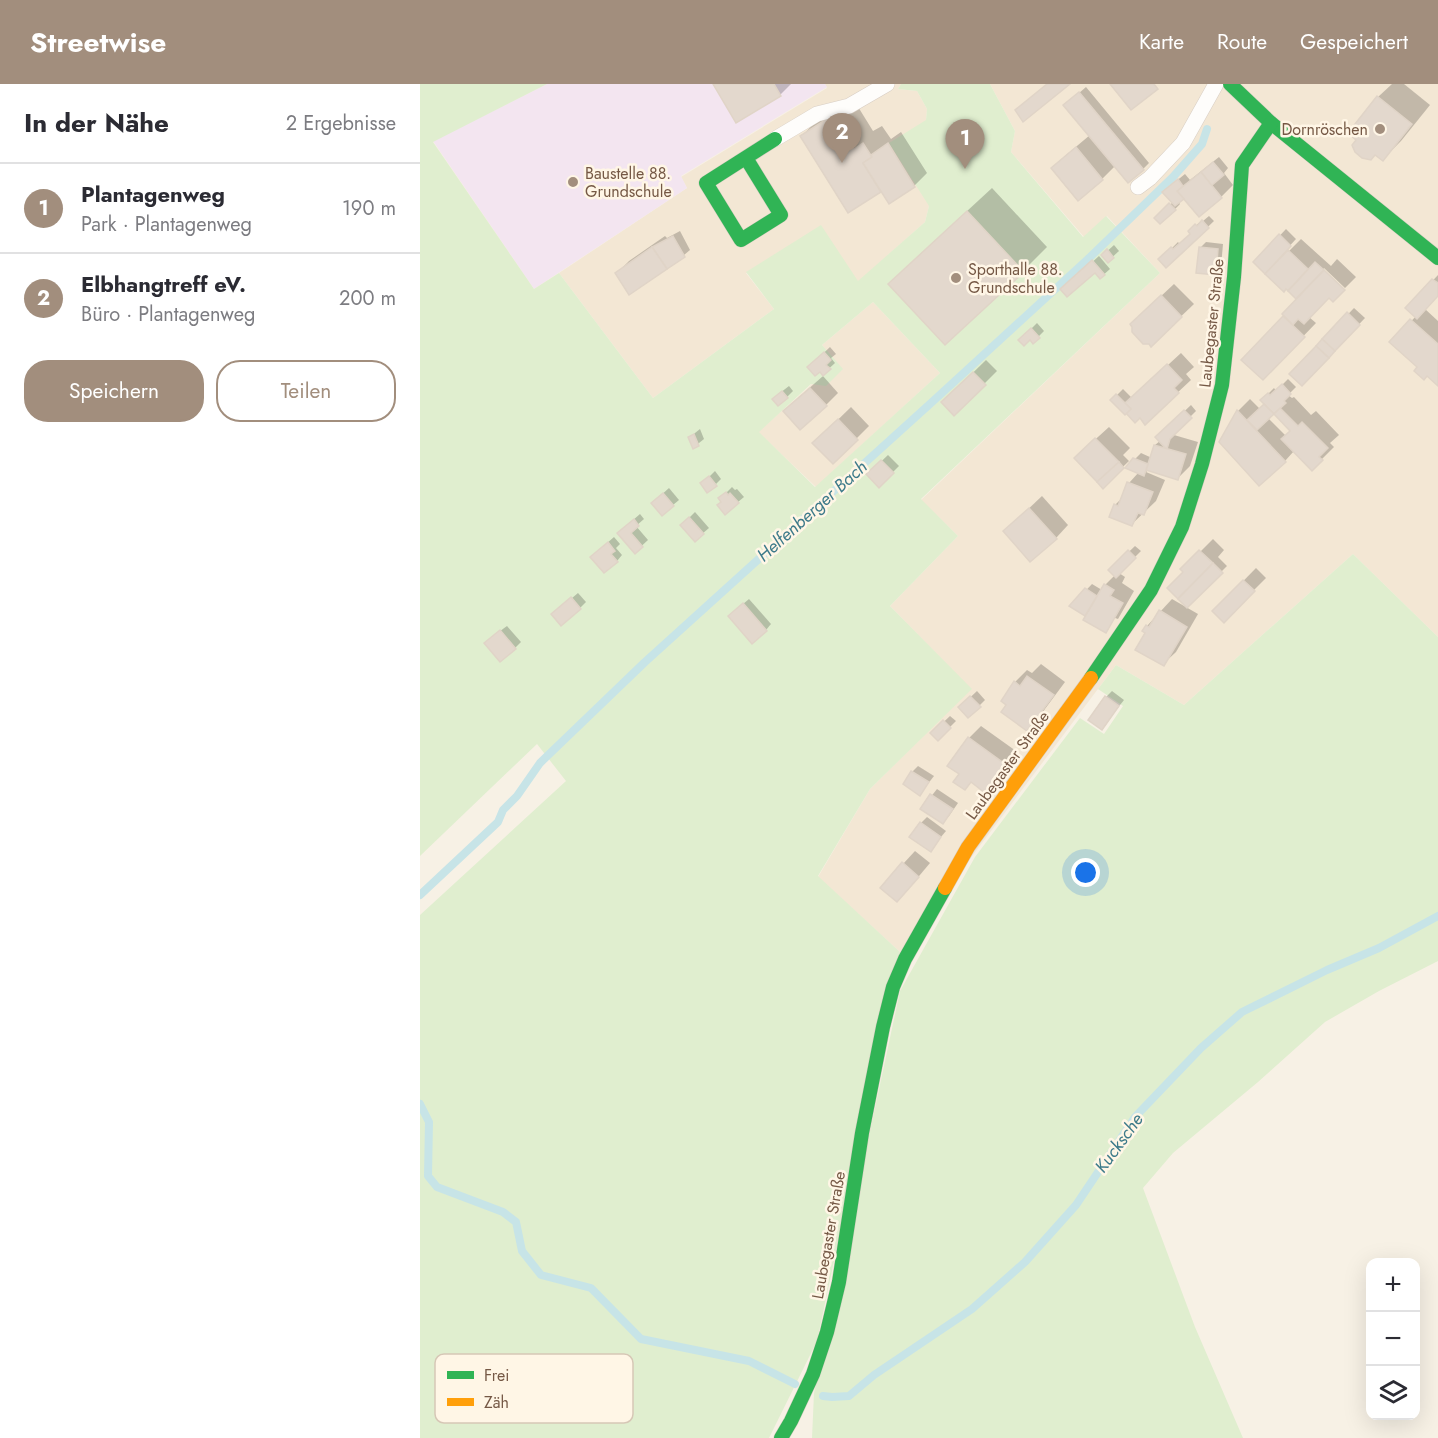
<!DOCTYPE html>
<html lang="de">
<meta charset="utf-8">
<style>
body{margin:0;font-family:Jost,sans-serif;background:#f2f2f3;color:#2b2b33}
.controls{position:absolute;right:18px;bottom:18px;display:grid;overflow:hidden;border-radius:12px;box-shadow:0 6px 24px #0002}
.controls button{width:54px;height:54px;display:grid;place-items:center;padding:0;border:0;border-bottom:2px solid #e1e1e2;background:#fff;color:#2b2b33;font:30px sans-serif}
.you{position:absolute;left:666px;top:789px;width:21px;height:21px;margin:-15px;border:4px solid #fff;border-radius:50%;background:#1a73e8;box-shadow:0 0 0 9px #1a73e833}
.badge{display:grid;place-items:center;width:39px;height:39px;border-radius:50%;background:#a28e7d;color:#fff;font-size:20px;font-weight:700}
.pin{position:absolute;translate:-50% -50px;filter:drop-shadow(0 2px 3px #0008)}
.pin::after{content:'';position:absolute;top:32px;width:21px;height:18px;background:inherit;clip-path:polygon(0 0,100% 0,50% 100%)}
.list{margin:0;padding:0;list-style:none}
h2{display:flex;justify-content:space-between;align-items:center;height:78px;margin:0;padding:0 24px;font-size:26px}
h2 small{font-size:20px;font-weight:400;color:#7c7c81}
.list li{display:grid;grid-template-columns:39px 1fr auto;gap:18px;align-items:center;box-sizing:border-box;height:90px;padding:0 24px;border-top:2px solid #e1e1e2}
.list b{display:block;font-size:22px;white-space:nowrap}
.list p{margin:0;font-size:20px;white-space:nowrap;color:#7c7c81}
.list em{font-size:20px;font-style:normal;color:#7c7c81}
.actions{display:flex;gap:12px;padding:18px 24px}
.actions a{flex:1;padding:14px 0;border:2px solid #a28e7d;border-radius:24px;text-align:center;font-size:21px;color:#a28e7d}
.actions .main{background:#a28e7d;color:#fff}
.icon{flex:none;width:33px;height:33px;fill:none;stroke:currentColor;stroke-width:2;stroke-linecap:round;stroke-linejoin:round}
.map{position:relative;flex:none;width:1018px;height:1354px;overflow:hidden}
header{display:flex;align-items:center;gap:36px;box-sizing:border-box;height:84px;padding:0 30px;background:#a28e7d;color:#fff}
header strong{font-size:28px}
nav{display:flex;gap:33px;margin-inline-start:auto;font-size:21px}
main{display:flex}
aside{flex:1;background:#fff}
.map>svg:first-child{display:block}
.residential{fill:#f3e7d4}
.education{fill:#f3e5f0}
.green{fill:#e0eecf;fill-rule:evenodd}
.shadow{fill:#0003;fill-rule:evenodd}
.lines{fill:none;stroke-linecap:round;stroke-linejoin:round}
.stream{stroke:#c7e4e7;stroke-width:8}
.building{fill:#e3d8cd;stroke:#e0d4c7;stroke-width:1.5}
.lane-casing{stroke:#d8cec4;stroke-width:16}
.fast-casing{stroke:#d7cdc2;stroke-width:15}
.slow-casing{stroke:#d7cdc2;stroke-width:15}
.lane{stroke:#fefdfb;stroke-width:15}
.fast{stroke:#30b455;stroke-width:14}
.slow{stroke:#ff9f0a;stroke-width:14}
.poi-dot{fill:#a28e7d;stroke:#fff6e6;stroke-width:2}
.labels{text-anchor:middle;stroke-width:5;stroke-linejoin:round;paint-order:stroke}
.poi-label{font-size:16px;fill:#755845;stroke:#fff6e6;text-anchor:start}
.street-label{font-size:16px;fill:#755845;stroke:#fff6e6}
.water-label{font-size:18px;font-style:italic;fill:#3d7a8a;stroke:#fff6e6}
.key{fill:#fff6e6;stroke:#d6c7b6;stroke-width:1.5}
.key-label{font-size:16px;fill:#755845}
</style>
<header>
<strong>Streetwise</strong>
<nav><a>Karte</a><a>Route</a><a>Gespeichert</a></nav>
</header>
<main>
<aside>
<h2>In der Nähe<small>2 Ergebnisse</small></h2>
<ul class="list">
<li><span class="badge">1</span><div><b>Plantagenweg</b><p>Park · Plantagenweg</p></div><em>190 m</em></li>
<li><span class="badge">2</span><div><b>Elbhangtreff eV.</b><p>Büro · Plantagenweg</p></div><em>200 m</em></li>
</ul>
<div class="actions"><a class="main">Speichern</a><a>Teilen</a></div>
</aside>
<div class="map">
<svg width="1018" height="1354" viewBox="0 0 1018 1354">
<rect width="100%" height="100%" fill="#f7f1e5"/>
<g class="residential">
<polygon points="405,0 481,0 478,5 497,7 507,25 506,36 509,122 505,138 438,198 326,189 354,225 233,314 139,189 267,104 261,93 407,4"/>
<polygon points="570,0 1018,0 1018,553 933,470 764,621 696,581 480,868 398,793 450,705 551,605 470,522 538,452 501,416 740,189 687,132 664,153 591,68 595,47"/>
<polygon points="453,218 520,289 396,403 338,348 392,300 422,286 402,261"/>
</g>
<polygon class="education" points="127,0 405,0 407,3 261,92 267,104 114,205 13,57"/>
<g class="green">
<path d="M0 0H127L13 58 114 205 139 189 233 314 354 225 326 188 401 141 438 197 505 138 509 122 469 59 506 36 507 25 497 7 478 5 481 0H570L595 47 591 68 663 153 686 132 740 189 501 415 538 452 470 522 552 605 450 705 398 792 480 868 397 1257 349 1354H0V831L146 697 117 660 0 772ZM453 218 520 289 395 403 339 348 391 300 406 302 423 285 402 261Z"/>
<polygon points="933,470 1018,553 1018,877 959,907 905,938 838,998 753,1069 723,1104 775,1243 823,1354 392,1354 394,1309 480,907 555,773 660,634 684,650 703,622 678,605 696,581 764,621"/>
</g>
<g class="shadow">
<polygon points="295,0 371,0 360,11"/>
<polygon points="972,0 984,0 1010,21 981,57 963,75 955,69 958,13"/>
<polygon points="666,3 729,79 723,85 695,82 682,95 633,84 645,72 670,51 651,16"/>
<polygon points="432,13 453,47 462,42 471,55 481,48 507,89 494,102 469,118 462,106 428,127 382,52 400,33"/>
<polygon points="799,73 808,84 804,89 813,101 801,113 764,113 758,117 760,120 755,125 736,134 753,118 750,102 765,90 770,96"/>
<polygon points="572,104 627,163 603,187 525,259 494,176"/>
<polygon points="789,132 794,137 747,182 741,175 758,158 760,161 772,150 770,147 782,136 783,137"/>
<polygon points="866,145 876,155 864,168 866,170 881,155 911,182 917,175 936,193 925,204 904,184 902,187 923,207 909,212 889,233 896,239 843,294 823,276 866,232 878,215 866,203 850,182 835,178"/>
<polygon points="260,147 270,166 264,171 197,189 209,177 245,152 247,154"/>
<polygon points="786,158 803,160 801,183 795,189 780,164"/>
<polygon points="694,161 699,167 688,177 683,171"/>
<polygon points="679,172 690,185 681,193 675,187 648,200"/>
<polygon points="1018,191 1018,210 1005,225 1018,237 1018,300 972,258 996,232 987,224"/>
<polygon points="754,200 774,220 731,261 724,228"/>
<polygon points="934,224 945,234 882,300 871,290"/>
<polygon points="617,239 624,247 613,258 610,254 600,256"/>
<polygon points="410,263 416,270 411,274 415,279 403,290 400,285 389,283"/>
<polygon points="761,269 774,283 766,290 771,296 725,339 720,332 692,316 703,305 712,314"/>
<polygon points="566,276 577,287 534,330 523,318"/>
<polygon points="403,292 418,309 406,321 377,315"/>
<path d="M868 295 876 303 868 311 872 314 874 313 891 331 896 327 919 351 910 359 914 363 892 385 874 367 865 377 801 357 818 327 830 315 840 325 846 320 842 316 854 304 856 307ZM854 328 872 346 866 352 848 334Z"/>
<polygon points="369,302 373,307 367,313 360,309"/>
<polygon points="771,321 776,327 755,348 754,351 778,358 770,382 758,394 729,385 726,388 745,396 736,417 712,440 695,421 703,413 709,399 719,388 707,383 721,369 732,374 735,361 740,357 737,353"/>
<polygon points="431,323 449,342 413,378 394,359"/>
<polygon points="689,343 710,364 703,371 709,377 683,402 668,362"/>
<polygon points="280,345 284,355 274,363 270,353"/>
<polygon points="468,371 479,382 459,402 448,390"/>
<polygon points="295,387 301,395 296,400 288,394"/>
<polygon points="312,403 315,406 317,405 324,413 318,418 302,417 306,409"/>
<polygon points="249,404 259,416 253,421 239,413"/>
<polygon points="622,412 648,441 636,454 585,447"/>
<polygon points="275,428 289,444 275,456 262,441"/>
<polygon points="220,430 224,435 216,442 228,456 215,468 205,443"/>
<polygon points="194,453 200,460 196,464 202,471 197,477 178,467"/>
<polygon points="793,455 804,466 798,473 807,482 767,522 765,488 763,485"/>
<polygon points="715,462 721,467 699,489 705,493 702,499 714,507 698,535 669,525 665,530 651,522 672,500 682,506 685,501 695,491 690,486"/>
<polygon points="836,484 846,494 804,536 794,527"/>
<polygon points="158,509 166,518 160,524 139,525"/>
<polygon points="329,515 351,540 346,546 316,526"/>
<polygon points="752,515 778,530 756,568 743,580 727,549 727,542"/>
<polygon points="87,542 101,558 95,564 72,553"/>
<polygon points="621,580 645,598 619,633 607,645 588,621 595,598 607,586 612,589"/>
<polygon points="557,607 565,616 549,632 540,623"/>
<polygon points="692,607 704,616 682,644 686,613"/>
<polygon points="530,632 536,637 518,655 512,649"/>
<polygon points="561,642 596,667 577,694 565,707 552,697 545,704 541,690 549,654"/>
<polygon points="498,682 514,692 500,710 485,699 492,688"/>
<polygon points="517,705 538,719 529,732 523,738 502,724"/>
<polygon points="507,733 526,747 510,766 501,739"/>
<polygon points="495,767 510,779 489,804 483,780"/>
</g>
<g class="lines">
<g class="stream">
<polyline points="0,811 78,738 83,726 97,712 120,679 225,578 511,319 667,176 753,93 782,60 787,45"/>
<polyline points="0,1020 9,1038 8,1092 17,1103 83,1128 96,1138 102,1167 121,1191 171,1204 221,1255 329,1277 375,1300"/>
<polyline points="403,1312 412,1313 429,1312 454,1291 552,1225 605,1178 656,1121 715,1033 781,964 822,928 907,886 959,864 1018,832"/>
</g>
</g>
<g class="building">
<polygon points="293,0 354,0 361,12 316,39"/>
<polygon points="627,0 650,0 603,38 595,26"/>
<polygon points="690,0 734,0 738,5 711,26"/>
<polygon points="659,8 724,86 708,99 643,21"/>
<polygon points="957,12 992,40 963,77 955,71 951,76 942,74 935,68 932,61 936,56 928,49"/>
<polygon points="413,31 434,65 443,59 452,73 443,79 461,108 428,129 380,52"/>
<polygon points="468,59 495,103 469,120 443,79 452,73 451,71"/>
<polygon points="656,63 683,96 658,117 631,84"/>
<polygon points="793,78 804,91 791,102 781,88"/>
<polygon points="781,88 802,114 779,133 757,107"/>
<polygon points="758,95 763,102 757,107 764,115 755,122 742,108"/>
<polygon points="749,119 756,126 740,140 734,134"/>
<polygon points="547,127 604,188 525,261 468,200"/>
<polygon points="782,136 789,144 746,184 738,175 751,163 753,165 770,150 768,147 775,140 777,142"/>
<polygon points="859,150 871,162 845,190 833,178"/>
<polygon points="253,152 265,173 247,185 232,163"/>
<polygon points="232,163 247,185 209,211 195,189"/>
<polygon points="779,163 798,165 796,191 776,189"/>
<polygon points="687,165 694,174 688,179 681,171"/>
<polygon points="868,166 888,185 868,207 866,205 864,208 845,190"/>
<polygon points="672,176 685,191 680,195 675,189 647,213 640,205"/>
<polygon points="895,178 904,186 876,215 868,207"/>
<polygon points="904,186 925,206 913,218 909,214 884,240 878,235 873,241 862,230"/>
<polygon points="1012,195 1018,199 1018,212 997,235 985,224"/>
<polygon points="741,211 762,233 731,263 729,260 723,260 712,248 712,243 710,240"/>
<polygon points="927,228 940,241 915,267 902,255"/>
<polygon points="863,232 885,253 843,296 821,276"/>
<polygon points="990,235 1018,260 1018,302 1007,292 1004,296 994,287 997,283 969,258"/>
<polygon points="611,244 620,254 613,260 610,256 604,262 598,256"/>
<polygon points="902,255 915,267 909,274 896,262"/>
<polygon points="896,262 909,274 882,302 869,290"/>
<polygon points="404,268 411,276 406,281 411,285 403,292 400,288 395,292 387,283"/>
<polygon points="747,280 762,296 754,304 759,309 725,341 720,334 715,339 706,329 711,325 705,319"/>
<polygon points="553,288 566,301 534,332 521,318"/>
<polygon points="862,300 871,310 864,317 866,319 854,330 840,316 848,309 850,311"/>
<polygon points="390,304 407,322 380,346 363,327"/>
<polygon points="362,307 368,314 358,322 352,315"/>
<polygon points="696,310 711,325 705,331 690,316"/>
<polygon points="844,320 854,330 837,346 827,336"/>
<polygon points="860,324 878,342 882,338 908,364 899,373 903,376 892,387 861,355 870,347 854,330"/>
<polygon points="764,326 772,334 750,355 747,365 745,364 735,353"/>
<polygon points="817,326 866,378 839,402 799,358"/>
<polygon points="418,335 438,356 413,380 392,359"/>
<polygon points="274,350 279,362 273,365 268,353"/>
<polygon points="675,354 699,378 677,398 654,374"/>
<polygon points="734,361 766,370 758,396 726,386"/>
<polygon points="713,374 728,380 724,392 705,384"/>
<polygon points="461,376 474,389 459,404 446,390"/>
<polygon points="699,378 704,384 683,405 677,398"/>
<polygon points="289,392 297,402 287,409 280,399"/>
<polygon points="707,398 733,408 724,431 718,429 712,442 689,433 694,420 698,422"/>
<polygon points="306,408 308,411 310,409 319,419 305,431 297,421 301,418 298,414"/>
<polygon points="243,409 254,422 242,432 231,419"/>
<polygon points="609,424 637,455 610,478 583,447"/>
<polygon points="269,433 284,450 275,458 260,441"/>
<polygon points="214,435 219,442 211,449 223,463 215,470 197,449"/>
<polygon points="188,458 195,467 191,470 198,478 184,489 170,473"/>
<polygon points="708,466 716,474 696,494 688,486"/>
<polygon points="779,466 793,479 758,515 747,504 763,488 760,485"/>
<polygon points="793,479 803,489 767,524 758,515"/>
<polygon points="823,496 835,507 804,539 792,527"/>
<polygon points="684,500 694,506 690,512 703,519 686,549 663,536"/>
<polygon points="665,504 677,512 665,532 649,522"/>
<polygon points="151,513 161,525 141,542 131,530"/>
<polygon points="323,519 347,547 332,560 308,532"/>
<polygon points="739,526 767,543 744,582 715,566 725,549 722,547 726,541 729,543"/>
<polygon points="80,546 96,565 80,578 64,559"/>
<polygon points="607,592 634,611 607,647 581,628 586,621 581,617 594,597 600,602"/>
<polygon points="550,612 561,623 548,634 538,623"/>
<polygon points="685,612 699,622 682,646 668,636"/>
<polygon points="523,636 531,644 518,657 510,649"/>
<polygon points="548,653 585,680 565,709 551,698 545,706 533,698 539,690 527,682"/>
<polygon points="491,687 509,698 500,712 483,700"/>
<polygon points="510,710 533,725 523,740 500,725"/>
<polygon points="500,738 521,753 511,768 489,753"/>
<polygon points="482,778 499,793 477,818 460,804"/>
</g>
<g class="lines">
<g class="lane-casing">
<g id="lane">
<polyline points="355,55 397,30 429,22 467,0"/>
<polyline points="718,103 730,94 763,59 796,0"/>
</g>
</g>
<g class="fast-casing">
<g id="fast">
<polyline points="810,0 851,39 1018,174"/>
<polyline points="326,74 361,131 321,156 286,99 355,55"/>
<polyline points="671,594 731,506 762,443 782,380 802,301 814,193 822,81 851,39"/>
<polyline points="361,1354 371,1337 393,1290 407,1248 419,1198 442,1049 463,943 473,903 485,875 525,804"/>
</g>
</g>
<g class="slow-casing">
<polyline id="slow" points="525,804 548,763 671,594"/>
</g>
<use href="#lane" class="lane"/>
<use href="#fast" class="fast"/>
<use href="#slow" class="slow"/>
</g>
<g class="poi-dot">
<circle cx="960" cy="45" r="6"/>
<circle cx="153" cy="98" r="6"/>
<circle cx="536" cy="194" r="6"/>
</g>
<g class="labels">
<g class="poi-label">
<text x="948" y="51" text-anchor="end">Dornröschen</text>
<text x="165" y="95">Baustelle 88.<tspan x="165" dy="18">Grundschule</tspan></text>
<text x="548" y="191">Sporthalle 88.<tspan x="548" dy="18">Grundschule</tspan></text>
</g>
<g class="street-label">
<text transform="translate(791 239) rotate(-84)" y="6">Laubegaster Straße</text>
<text transform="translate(587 681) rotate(-54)" y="6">Laubegaster Straße</text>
<text transform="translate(408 1151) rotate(-80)" y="6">Laubegaster Straße</text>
</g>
<g class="water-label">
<text transform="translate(392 427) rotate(-42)" y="6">Helfenberger Bach</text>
<text transform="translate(699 1059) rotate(-54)" y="6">Kucksche</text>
</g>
</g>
<rect x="15" y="1270" width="198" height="69" rx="9" class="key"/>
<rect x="27" y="1287" width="27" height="8" fill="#30b455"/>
<rect x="27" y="1314" width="27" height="8" fill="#ff9f0a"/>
<g class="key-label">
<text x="64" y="1297">Frei</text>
<text x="64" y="1324">Zäh</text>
</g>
</svg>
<div class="controls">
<button>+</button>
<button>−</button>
<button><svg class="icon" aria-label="layers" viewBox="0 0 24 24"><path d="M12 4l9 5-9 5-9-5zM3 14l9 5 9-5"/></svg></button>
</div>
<div class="you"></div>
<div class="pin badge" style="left:545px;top:85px">1</div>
<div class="pin badge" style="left:422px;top:79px">2</div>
</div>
</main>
